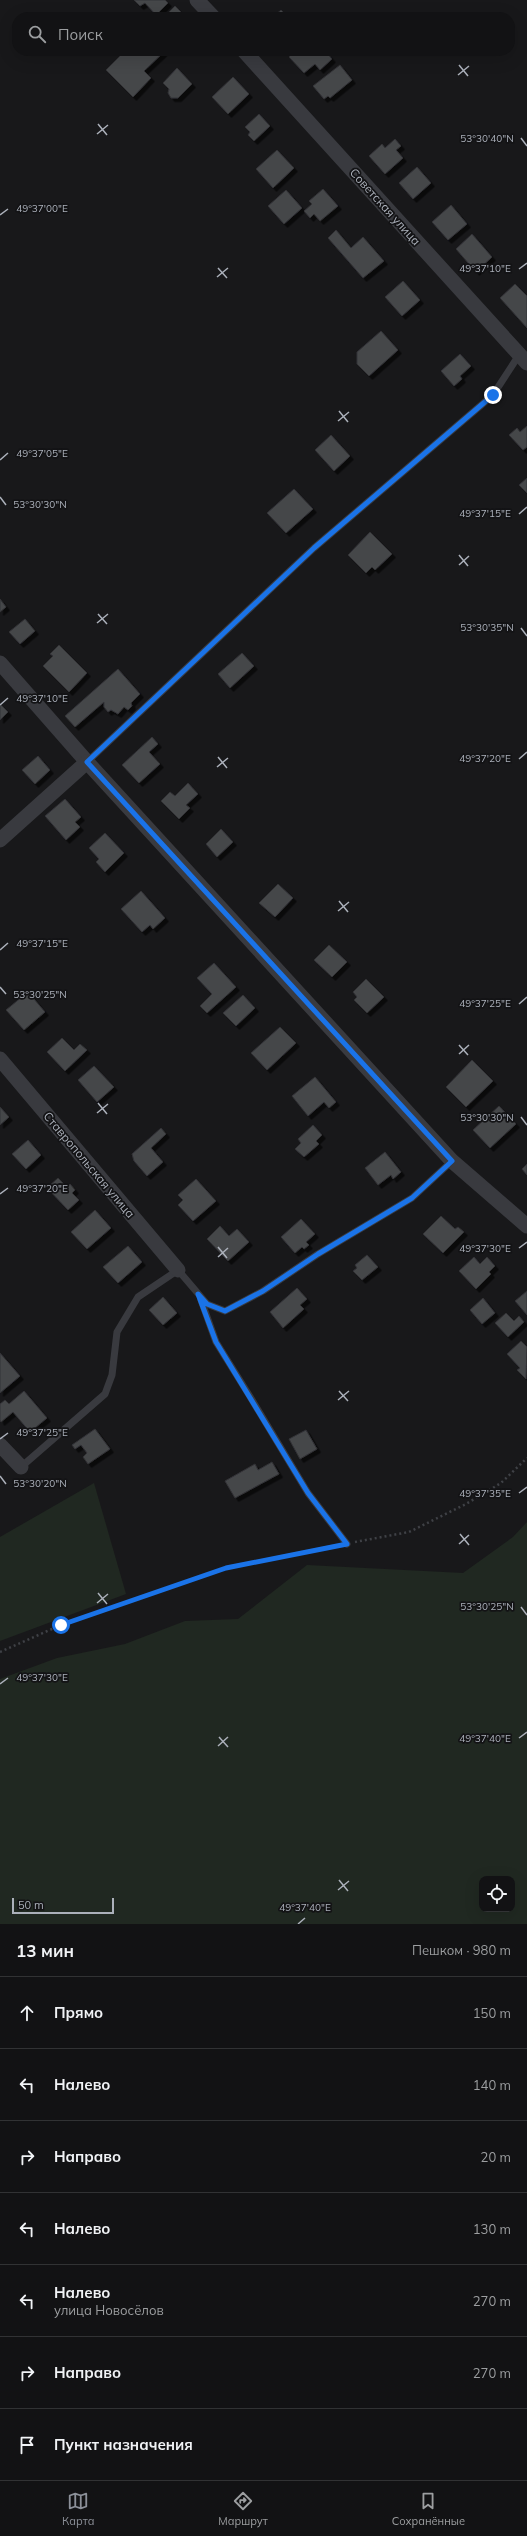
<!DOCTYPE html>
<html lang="ru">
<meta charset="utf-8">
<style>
body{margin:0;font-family:Mulish,sans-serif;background:#1b1b1d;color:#f1f3f6}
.controls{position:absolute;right:12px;bottom:12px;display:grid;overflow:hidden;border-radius:8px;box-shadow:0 4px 16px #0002}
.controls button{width:36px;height:36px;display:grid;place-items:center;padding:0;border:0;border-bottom:1px solid #313234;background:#121214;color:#f1f3f6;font:20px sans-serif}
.scale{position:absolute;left:12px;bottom:10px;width:102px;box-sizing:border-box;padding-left:4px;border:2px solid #abb0ba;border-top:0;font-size:11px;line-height:14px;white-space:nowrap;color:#abb0ba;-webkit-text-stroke:3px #131315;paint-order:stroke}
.stop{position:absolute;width:12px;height:12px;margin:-9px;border:3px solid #1a73e8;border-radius:50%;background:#fff}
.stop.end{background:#1a73e8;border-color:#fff;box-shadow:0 1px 4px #0008}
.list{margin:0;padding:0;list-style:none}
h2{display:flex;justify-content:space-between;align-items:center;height:52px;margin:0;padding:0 16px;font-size:17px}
h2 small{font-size:13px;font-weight:400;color:#9c9ea0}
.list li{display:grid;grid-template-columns:26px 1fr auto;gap:12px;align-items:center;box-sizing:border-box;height:72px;padding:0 16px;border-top:1px solid #313234}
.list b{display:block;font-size:15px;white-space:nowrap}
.list p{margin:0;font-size:13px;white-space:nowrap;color:#9c9ea0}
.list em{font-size:13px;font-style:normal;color:#9c9ea0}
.icon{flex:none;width:22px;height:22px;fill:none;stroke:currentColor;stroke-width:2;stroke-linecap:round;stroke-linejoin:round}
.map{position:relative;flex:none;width:527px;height:1924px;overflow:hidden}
.search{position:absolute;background:#121214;box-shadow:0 4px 16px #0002;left:12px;right:12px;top:12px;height:44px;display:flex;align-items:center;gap:10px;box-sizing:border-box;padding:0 14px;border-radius:16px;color:#9c9ea0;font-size:15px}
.sheet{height:556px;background:#121214}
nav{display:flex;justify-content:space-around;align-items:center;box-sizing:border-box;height:56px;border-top:1px solid #313234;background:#121214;font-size:11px;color:#9c9ea0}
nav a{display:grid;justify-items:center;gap:2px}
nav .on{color:#8c9099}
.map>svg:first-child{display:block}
.green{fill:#202821;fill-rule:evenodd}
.building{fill:#45464a;stroke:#323236;filter:url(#shadow)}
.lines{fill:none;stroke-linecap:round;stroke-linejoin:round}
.path{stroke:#3f4146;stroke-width:2.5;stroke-dasharray:2 3;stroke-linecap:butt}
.lane{stroke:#393a3f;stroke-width:7}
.street{stroke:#393a3f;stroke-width:15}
.route{stroke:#1a73e8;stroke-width:5}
.ticks{fill:none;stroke:#abb0ba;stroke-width:1.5}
.labels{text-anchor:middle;stroke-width:3.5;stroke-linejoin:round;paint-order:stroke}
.street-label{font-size:12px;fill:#abb0ba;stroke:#131315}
.ticks-label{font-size:10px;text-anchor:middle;fill:#abb0ba;stroke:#131315;stroke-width:3.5;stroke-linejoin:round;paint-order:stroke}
</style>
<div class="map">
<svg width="527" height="1924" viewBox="0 0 527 1924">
<defs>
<filter id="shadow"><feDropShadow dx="3.5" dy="3.5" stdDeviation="0" flood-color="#0009"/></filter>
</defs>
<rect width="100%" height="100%" fill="#18181a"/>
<g class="green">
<polygon points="94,1483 126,1594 0,1641 0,1537"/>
<path d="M527 1522V1924H0V1679L57 1658 125 1644 185 1621 238 1619 307 1565 463 1573 513 1537ZM482 1879H512V1909H482Z"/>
</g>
<g class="building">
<polygon points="134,0 165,0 168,3 156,15 145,3 140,6"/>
<polygon points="175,6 186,17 164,17"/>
<polygon points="281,10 288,17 273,17"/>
<polygon points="125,51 165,51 144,71 151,78 133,97 106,70"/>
<polygon points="295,51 325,51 332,59 320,70 315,64 304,73 289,57"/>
<polygon points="340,65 352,80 330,98 328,96 324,99 313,86"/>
<polygon points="177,68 192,84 178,98 171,98 168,93 169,89 163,83"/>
<polygon points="233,77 249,94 228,114 212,97"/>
<polygon points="259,114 270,126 254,141 248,135 250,132 245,127"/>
<polygon points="395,139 401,146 396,150 403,158 385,174 369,156 382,144 385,148"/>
<polygon points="277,150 294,168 273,188 256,169"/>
<polygon points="417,167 431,183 413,199 399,183"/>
<polygon points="323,189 338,206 320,221 314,214 310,218 304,211 312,204 309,201"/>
<polygon points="286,190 302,208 284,224 268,206"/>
<polygon points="451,205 467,224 448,240 432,222"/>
<polygon points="336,230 351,248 363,237 384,261 363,278 328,238"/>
<polygon points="472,234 492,257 476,272 456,249"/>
<polygon points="403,281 420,300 402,316 385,297"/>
<polygon points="515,284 527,296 527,328 500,298"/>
<polygon points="381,331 398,350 369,376 357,364 357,352"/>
<polygon points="460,354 471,366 460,376 462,379 454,386 441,371"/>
<polygon points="527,426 527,447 523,450 509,435 517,428 520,432"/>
<polygon points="331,435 350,456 334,471 315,450"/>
<polygon points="527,478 527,493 519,485"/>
<polygon points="294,489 313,509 286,533 267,513"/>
<polygon points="370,532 392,554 375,570 372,567 366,573 348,555"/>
<polygon points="0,599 6,607 0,612"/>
<polygon points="25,619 35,631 20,644 9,632"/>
<polygon points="59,645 87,673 69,692 43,666 53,656 50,654"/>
<polygon points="242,653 254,666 230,688 218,674"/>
<polygon points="118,669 140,694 131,703 132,706 128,710 124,707 118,714 111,710 108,712 104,707 104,702 75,727 65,716"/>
<polygon points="0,704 8,712 0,720"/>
<polygon points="152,737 158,744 149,752 160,764 139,783 122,765"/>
<polygon points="38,756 50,770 35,784 22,770"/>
<polygon points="188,783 198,794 186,805 190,808 179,819 161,801 170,792 175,796"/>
<polygon points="65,799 81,817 75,822 80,827 66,840 45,816"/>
<polygon points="221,829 233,842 217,857 206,844"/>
<polygon points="105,833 124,853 105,872 96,862 99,859 89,848"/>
<polygon points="278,884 293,898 275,917 259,903"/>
<polygon points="141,891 165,918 153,929 150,925 142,932 121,909"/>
<polygon points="329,945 347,962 332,977 314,960"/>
<polygon points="214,963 236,987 207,1013 200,1006 212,994 197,978"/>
<polygon points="366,979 384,997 367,1013 354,1000 357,997 353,992"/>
<polygon points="28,992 45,1012 24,1030 6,1010"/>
<polygon points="243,995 255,1008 236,1026 223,1013"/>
<polygon points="280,1027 296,1043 267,1070 251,1053"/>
<polygon points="62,1038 74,1050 80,1044 87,1050 65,1071 47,1052"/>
<polygon points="472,1060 493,1081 466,1107 446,1087"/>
<polygon points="94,1066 114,1087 97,1102 78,1080"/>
<polygon points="315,1077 336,1102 329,1108 324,1102 308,1116 292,1096"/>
<polygon points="499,1106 516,1124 490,1148 473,1130"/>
<polygon points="0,1107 9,1117 0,1125"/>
<polygon points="313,1125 322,1135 316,1141 319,1144 304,1157 295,1149 301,1143 298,1139"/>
<polygon points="161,1128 166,1134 151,1148 163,1162 147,1176 134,1161 132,1154"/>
<polygon points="28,1140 41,1155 26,1169 12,1154"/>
<polygon points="385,1152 401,1172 393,1179 391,1175 378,1185 365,1168"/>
<polygon points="527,1164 527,1175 522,1169"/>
<polygon points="58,1178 67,1187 70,1184 75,1190 72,1193 79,1200 68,1210 47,1188"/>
<polygon points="196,1179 216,1201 193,1221 178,1205 183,1200 178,1195"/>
<polygon points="95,1210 111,1228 87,1249 71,1232"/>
<polygon points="441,1216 455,1229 458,1227 464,1232 443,1253 423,1234"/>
<polygon points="301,1219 315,1234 306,1242 309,1245 304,1249 302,1247 295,1253 281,1237"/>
<polygon points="220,1226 229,1236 237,1229 249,1242 228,1261 207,1239"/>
<polygon points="128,1246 142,1262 118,1283 103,1267"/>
<polygon points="367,1255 378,1267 362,1280 353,1271 357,1268 355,1265"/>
<polygon points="474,1257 480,1264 487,1257 495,1266 489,1272 491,1274 476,1289 459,1271"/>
<polygon points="297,1288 307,1299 300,1305 304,1309 283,1328 270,1312"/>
<polygon points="527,1291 527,1315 515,1301"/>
<polygon points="163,1297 177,1313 163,1325 149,1310"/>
<polygon points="483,1298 495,1313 482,1324 470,1310"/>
<polygon points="506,1313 514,1321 519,1316 524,1322 508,1337 495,1323"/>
<polygon points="521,1341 527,1347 526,1379 517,1370 520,1368 507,1354"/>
<polygon points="0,1353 20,1376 0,1393"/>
<polygon points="24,1391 47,1418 30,1432 13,1412 1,1422 0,1420 0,1404 5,1400 9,1404"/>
<polygon points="95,1429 110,1449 88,1464 83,1457 87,1453 81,1445 75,1449 72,1445"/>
<polygon points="306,1430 317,1449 300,1459 289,1439"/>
<polygon points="272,1462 279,1474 235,1498 225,1481 255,1464 258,1470"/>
</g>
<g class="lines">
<g class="path">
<polyline points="355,1542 409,1532 466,1504 501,1483 527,1458"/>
<polyline points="0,1652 61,1625 226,1568 336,1546"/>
</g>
<g class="lane">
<polyline points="87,762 314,548 493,395 519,355"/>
<polyline points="201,1300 216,1342 249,1395 308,1493 347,1544"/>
<polyline points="21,1467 105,1394 112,1375 117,1332 138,1297 178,1270 207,1304 225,1311 263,1291 318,1254 412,1198 452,1161"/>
</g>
<g class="street">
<polyline points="197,0 213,17"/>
<polyline points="244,51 527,363"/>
<polyline points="0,663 87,762 452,1161 527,1226"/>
<polyline points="0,840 87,762"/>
<polyline points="0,1059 178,1270"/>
<polyline points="0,1445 21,1467"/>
</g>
</g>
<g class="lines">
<polyline class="route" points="61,1625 226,1568 347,1544 308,1493 216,1342 198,1294 207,1304 225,1311 263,1291 318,1254 412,1198 452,1161 87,762 314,548 493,395"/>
</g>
<path class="ticks" d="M459 65 468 76M458 75 469 66M98 124 107 135M97 134 108 125M521 138 527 146M0 215 8 209M218 268 227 278M519 269 527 263M217 277 228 268M339 411 348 422M338 421 349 412M0 460 8 453M0 497 6 505M519 514 527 507M459 555 468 566M459 565 469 556M98 614 107 624M97 623 108 614M521 628 527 636M0 705 8 698M218 757 227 768M519 759 527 752M217 767 228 758M339 901 348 912M338 911 349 902M0 950 8 943M0 987 6 994M519 1004 527 997M459 1045 468 1055M459 1054 469 1045M98 1103 107 1114M97 1113 108 1104M521 1117 527 1125M0 1194 8 1188M218 1247 227 1258M519 1248 527 1242M218 1257 228 1248M339 1391 348 1401M338 1400 349 1391M0 1439 8 1433M0 1476 6 1484M519 1493 527 1487M460 1534 469 1545M459 1544 469 1535M98 1593 107 1604M97 1603 108 1594M521 1607 527 1615M0 1684 8 1678M219 1737 228 1747M519 1738 527 1732M218 1746 228 1737M339 1880 348 1891M338 1890 349 1881M298 1924 305 1918"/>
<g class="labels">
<g class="street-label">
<text transform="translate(385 207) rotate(48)" y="4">Советская улица</text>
<text transform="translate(89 1165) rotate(50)" y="4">Ставропольская улица</text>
</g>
</g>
<g class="ticks-label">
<text x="487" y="142">53°30'40"N</text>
<text x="42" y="212">49°37'00"E</text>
<text x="485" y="272">49°37'10"E</text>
<text x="42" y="457">49°37'05"E</text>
<text x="40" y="508">53°30'30"N</text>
<text x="485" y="517">49°37'15"E</text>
<text x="487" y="631">53°30'35"N</text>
<text x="42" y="702">49°37'10"E</text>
<text x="485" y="762">49°37'20"E</text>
<text x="42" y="947">49°37'15"E</text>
<text x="40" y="998">53°30'25"N</text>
<text x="485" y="1007">49°37'25"E</text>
<text x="487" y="1121">53°30'30"N</text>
<text x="42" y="1192">49°37'20"E</text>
<text x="485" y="1252">49°37'30"E</text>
<text x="42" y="1436">49°37'25"E</text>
<text x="40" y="1487">53°30'20"N</text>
<text x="485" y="1497">49°37'35"E</text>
<text x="487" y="1610">53°30'25"N</text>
<text x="42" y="1681">49°37'30"E</text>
<text x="485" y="1742">49°37'40"E</text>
<text x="305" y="1911">49°37'40"E</text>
</g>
</svg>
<div class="controls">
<button><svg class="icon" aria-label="locate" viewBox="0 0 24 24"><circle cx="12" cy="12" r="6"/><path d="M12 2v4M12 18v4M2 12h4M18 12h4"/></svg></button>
</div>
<div class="scale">50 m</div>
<div class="stop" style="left:61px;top:1625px"></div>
<div class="stop end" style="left:493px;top:395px"></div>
<div class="search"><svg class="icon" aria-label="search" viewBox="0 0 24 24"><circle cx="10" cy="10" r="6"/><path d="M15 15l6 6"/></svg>Поиск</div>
</div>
<section class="sheet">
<h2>13 мин<small>Пешком · 980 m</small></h2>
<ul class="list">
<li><svg class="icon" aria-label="ahead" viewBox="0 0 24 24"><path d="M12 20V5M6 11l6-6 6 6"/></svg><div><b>Прямо</b></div><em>150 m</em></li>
<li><svg class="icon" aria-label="left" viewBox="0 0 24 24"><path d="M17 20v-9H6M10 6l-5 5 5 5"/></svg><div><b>Налево</b></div><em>140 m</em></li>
<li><svg class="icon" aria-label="right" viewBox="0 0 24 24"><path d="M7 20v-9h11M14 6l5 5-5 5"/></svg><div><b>Направо</b></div><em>20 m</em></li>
<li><svg class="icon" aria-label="left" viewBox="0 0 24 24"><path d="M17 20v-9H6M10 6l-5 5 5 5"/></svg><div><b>Налево</b></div><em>130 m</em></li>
<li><svg class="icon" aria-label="left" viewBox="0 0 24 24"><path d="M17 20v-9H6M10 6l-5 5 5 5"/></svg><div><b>Налево</b><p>улица Новосёлов</p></div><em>270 m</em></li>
<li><svg class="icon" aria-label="right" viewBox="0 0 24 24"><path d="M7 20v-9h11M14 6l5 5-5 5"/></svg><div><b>Направо</b></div><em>270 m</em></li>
<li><svg class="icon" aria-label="arrive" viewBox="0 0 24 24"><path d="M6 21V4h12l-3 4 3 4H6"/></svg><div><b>Пункт назначения</b></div></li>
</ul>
</section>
<nav>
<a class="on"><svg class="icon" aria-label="map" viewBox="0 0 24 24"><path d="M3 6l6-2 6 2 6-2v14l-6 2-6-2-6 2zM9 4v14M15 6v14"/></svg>Карта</a>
<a><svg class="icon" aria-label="directions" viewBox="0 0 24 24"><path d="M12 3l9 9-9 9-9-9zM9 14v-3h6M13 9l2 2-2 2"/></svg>Маршрут</a>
<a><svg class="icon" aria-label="saved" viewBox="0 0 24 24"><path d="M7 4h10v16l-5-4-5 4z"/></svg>Сохранённые</a>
</nav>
